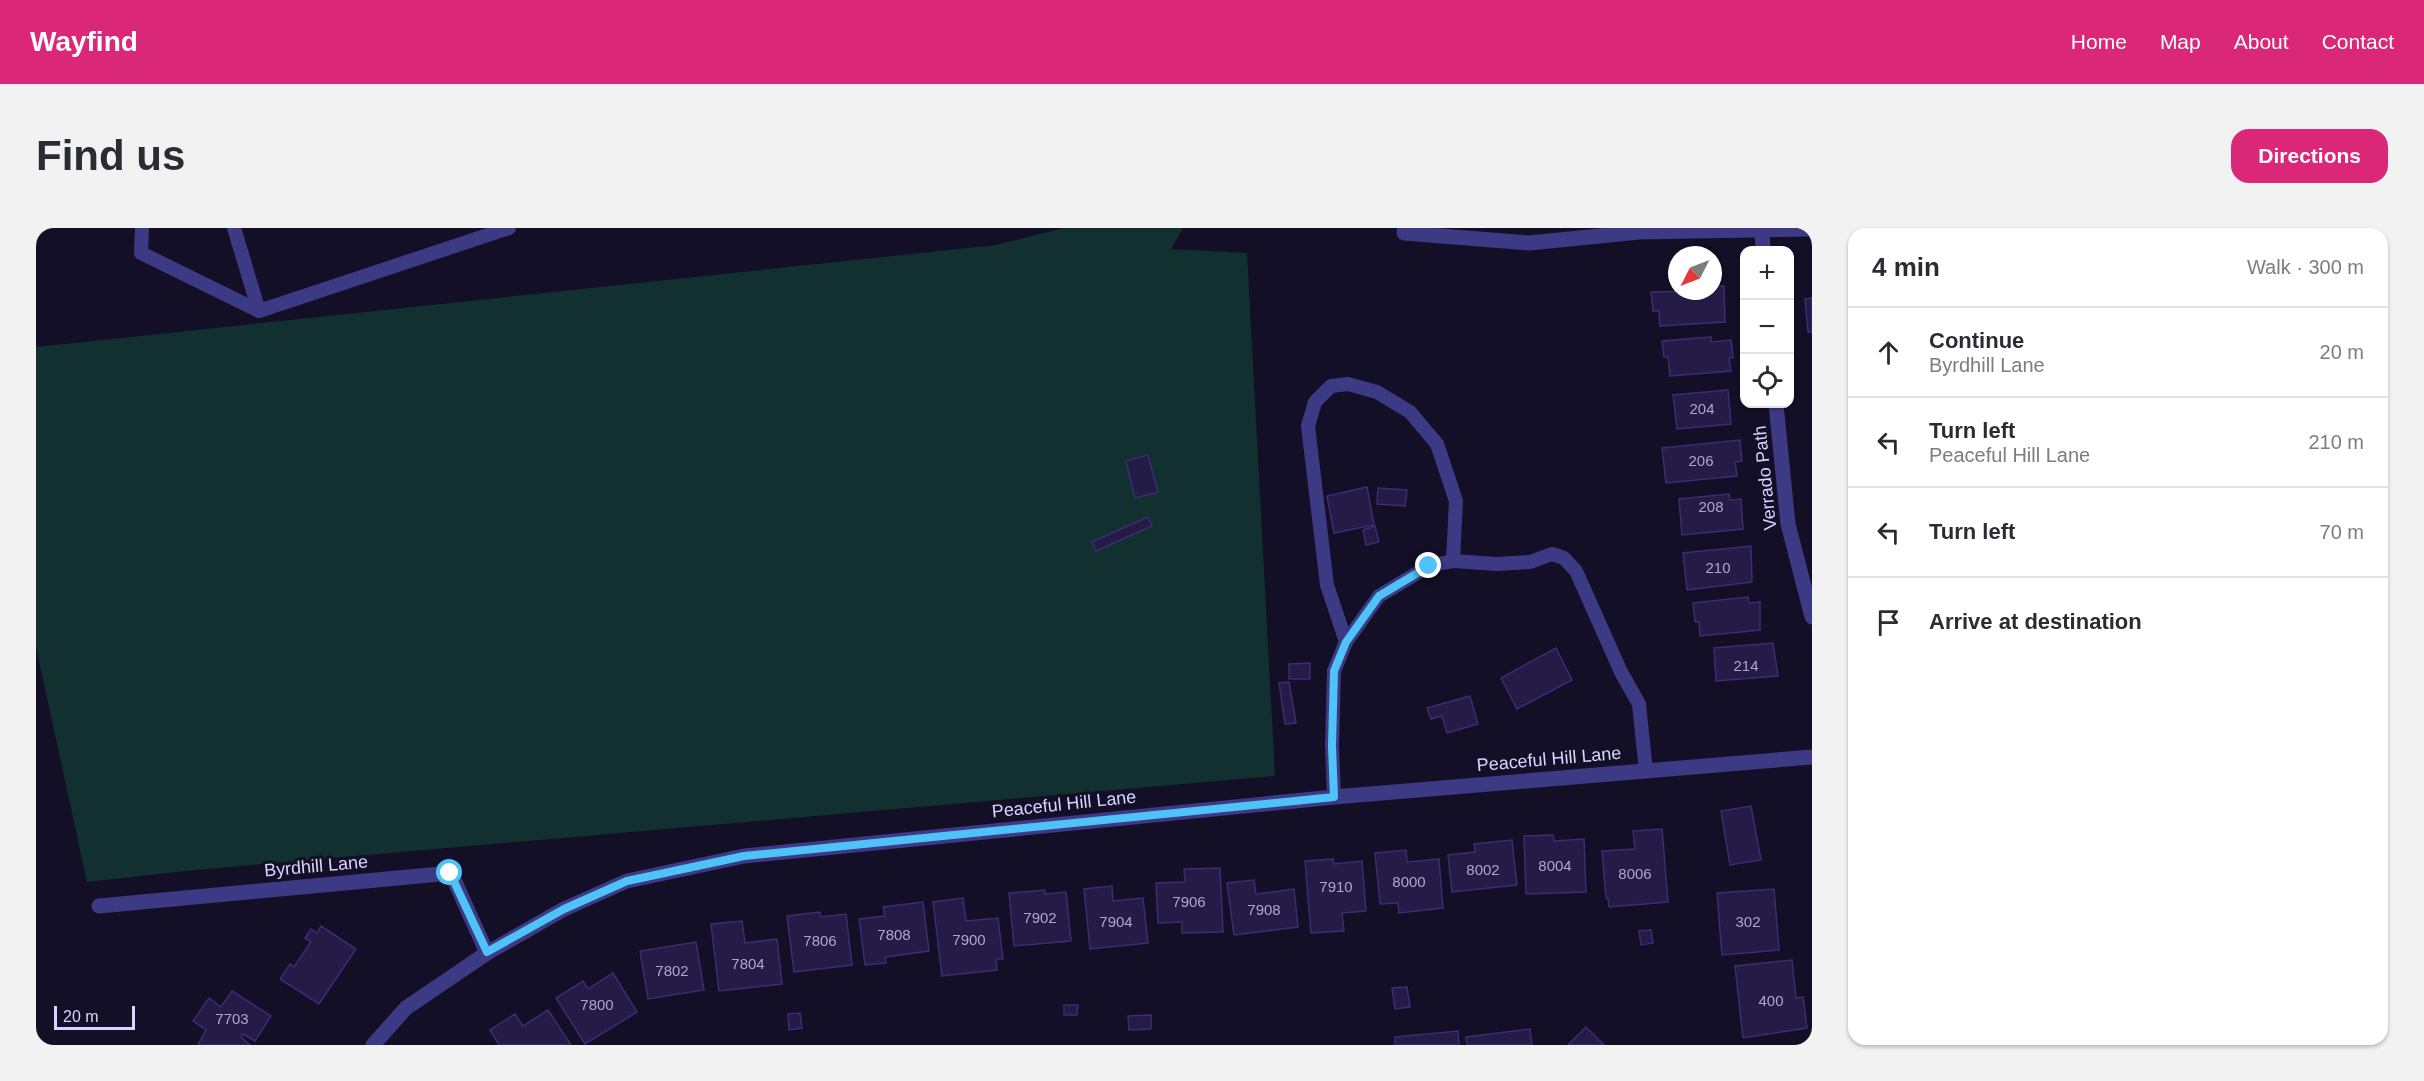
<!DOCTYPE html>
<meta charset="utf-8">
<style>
body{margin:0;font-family:Helvetica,sans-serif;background:#f2f2f3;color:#2b2b33}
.controls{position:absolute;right:18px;top:18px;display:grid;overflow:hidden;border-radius:12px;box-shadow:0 2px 4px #0004}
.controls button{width:54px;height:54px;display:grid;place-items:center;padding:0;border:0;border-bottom:2px solid #e1e1e2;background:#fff;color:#2b2b33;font:30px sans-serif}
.compass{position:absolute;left:1632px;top:18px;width:54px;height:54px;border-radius:50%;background:#fff;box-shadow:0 2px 4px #0004;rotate:228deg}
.scale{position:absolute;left:18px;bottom:15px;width:81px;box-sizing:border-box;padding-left:6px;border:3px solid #d9d4ff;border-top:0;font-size:16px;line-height:21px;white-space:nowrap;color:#d9d4ff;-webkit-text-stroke:4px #130f26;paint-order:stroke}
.stop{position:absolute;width:18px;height:18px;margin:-14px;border:4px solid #4fc3f7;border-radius:50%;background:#fff}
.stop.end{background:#4fc3f7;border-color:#fff;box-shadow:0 2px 6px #0008}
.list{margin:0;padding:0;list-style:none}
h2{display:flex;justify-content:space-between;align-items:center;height:78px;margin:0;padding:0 24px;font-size:26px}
h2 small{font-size:20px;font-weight:400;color:#7c7c81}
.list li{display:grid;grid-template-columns:39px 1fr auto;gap:18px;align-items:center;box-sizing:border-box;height:90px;padding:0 24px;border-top:2px solid #e1e1e2}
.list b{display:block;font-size:22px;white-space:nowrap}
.list p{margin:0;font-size:20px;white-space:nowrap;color:#7c7c81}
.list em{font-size:20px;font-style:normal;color:#7c7c81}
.icon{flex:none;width:33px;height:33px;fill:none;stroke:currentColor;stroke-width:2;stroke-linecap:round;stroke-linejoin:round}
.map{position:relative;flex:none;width:1776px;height:817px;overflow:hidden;border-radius:18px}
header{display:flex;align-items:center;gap:36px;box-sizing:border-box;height:84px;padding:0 30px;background:#db2777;color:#fff}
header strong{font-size:28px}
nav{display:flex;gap:33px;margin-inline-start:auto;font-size:21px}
.intro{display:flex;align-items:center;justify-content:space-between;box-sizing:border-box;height:144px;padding:0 36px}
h1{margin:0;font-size:42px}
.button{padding:15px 27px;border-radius:18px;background:#db2777;color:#fff;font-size:21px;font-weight:700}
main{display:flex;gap:36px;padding:0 36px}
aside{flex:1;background:#fff;border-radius:18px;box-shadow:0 2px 4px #0004}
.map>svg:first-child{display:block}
.green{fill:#12302f}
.building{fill:#241b47;stroke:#3b2d73;stroke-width:1.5}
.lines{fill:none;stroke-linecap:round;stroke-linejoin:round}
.lane{stroke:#3d3a85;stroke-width:14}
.street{stroke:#3d3a85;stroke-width:15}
.route{stroke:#4fc3f7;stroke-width:8}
.labels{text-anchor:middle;stroke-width:6;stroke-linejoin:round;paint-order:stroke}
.number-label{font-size:15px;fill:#aca6d1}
.street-label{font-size:18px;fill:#d9d4ff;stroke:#130f26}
</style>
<header>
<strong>Wayfind</strong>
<nav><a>Home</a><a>Map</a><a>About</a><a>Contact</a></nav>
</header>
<div class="intro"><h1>Find us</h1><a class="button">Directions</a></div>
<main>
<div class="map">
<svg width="1776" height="817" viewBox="0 0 1776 817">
<rect width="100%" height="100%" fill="#130f26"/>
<polygon class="green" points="1028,0 1147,0 1135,21 1211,25 1239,548 159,642 51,654 0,419 0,119 960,17"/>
<g class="building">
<polygon points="1688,58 1689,94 1624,98 1623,83 1617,83 1615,64 1677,63 1677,59"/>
<polygon points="1776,70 1776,104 1772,104 1769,71"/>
<polygon points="1675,109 1675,114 1695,112 1697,130 1693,130 1695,143 1634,148 1632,129 1628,129 1626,113"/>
<polygon points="1692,162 1695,196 1641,201 1637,167"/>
<polygon points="1704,212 1706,233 1699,234 1701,248 1630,255 1626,220"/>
<polygon points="1112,227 1122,264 1099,270 1090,233"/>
<polygon points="1331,259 1338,297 1298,305 1291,268"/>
<polygon points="1342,260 1371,262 1369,278 1341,276"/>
<polygon points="1693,266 1694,272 1705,271 1707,301 1646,307 1643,271"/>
<polygon points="1112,289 1116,298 1060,323 1056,314"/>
<polygon points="1339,298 1343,314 1330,317 1327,302"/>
<polygon points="1715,318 1716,354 1651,362 1647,325"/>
<polygon points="1712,369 1713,375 1724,374 1724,402 1664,408 1663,394 1659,394 1657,375"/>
<polygon points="1737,415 1742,448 1680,453 1678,420"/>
<polygon points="1520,420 1536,452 1481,481 1465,450"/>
<polygon points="1274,435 1274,451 1253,451 1253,436"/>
<polygon points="1253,454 1260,495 1249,496 1243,455"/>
<polygon points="1434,468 1442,496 1411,505 1406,488 1395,491 1391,480"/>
<polygon points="1715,578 1725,632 1694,637 1685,583"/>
<polygon points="1626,601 1632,674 1573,679 1572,670 1570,670 1566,623 1599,621 1597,603"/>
<polygon points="1517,607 1518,613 1548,611 1550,664 1490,666 1488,608"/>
<polygon points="1476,612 1481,657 1416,664 1412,627 1439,624 1438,616"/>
<polygon points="1370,622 1371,634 1403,631 1407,680 1363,685 1362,675 1344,676 1339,625"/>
<polygon points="1297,631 1298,636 1326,633 1330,683 1306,685 1308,703 1275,705 1269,633"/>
<polygon points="1184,640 1187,704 1146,705 1146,694 1122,695 1120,655 1149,654 1148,641"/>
<polygon points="1218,652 1220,666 1258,661 1262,699 1198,707 1191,655"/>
<polygon points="1076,658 1077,673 1107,670 1112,715 1054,721 1048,661"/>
<polygon points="1738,661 1743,722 1686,727 1681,665"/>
<polygon points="1009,662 1009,666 1030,664 1035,713 978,718 973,665"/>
<polygon points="927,670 930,693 962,690 967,731 960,731 961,742 906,748 897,674"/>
<polygon points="887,674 893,723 849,729 850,735 829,737 823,691 849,688 847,679"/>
<polygon points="784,684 785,689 810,686 816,737 758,744 751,688"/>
<polygon points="706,693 709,715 741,711 746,756 683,763 675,696"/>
<polygon points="285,698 320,721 283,776 244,751 254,736 258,739 275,714 269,710 275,701 281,705"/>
<polygon points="1615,702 1617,715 1605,717 1603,703"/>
<polygon points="660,714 668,762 612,771 604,723"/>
<polygon points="1756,732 1760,770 1767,769 1771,800 1707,810 1699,738"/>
<polygon points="577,745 601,784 549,816 520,770 547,753 552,761"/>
<polygon points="1371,759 1374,779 1359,781 1356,760"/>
<polygon points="196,763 235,788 219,813 207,806 205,809 214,817 162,817 170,802 157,793 173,770 185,779"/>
<polygon points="1028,777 1042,777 1041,787 1028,787"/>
<polygon points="512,782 535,817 463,817 454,802 479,786 487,798"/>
<polygon points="764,785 766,800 753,802 752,786"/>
<polygon points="1115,787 1115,801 1093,802 1092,788"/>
<polygon points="1550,799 1568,817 1532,817"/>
<polygon points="1494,801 1496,817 1431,817 1430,809"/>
<polygon points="1422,803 1423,817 1359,817 1359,809"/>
</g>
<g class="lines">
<g class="lane">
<polyline points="106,0 105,25 223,83 473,0"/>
<polyline points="198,0 223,83"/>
<polyline points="1310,414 1291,357 1272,198 1279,174 1295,158 1312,156 1341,164 1374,184 1401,216 1420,273 1417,333"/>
<polyline points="1298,569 1296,518 1298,443 1310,414 1343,368 1393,338 1417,333 1461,336 1494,334 1516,326 1528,330 1540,343 1585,444 1603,476 1610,543"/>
</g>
<g class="street">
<polyline points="1369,0 1368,5 1493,15 1603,4 1776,1"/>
<polyline points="1726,2 1727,22"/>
<polyline points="1740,176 1752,296 1776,389"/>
<polyline points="63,678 415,645 451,725"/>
<polyline points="337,817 370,780 451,725 528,681 591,653 708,628 1298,569 1776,529"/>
</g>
</g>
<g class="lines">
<polyline class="route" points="414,645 451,724 528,681 591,653 708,628 1298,569 1296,518 1298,443 1310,414 1343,368 1393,338"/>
</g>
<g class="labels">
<g class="number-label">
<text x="1666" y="186">204</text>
<text x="1665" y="238">206</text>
<text x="1675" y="284">208</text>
<text x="1682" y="345">210</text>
<text x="1710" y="443">214</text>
<text x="1519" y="643">8004</text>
<text x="1447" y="647">8002</text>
<text x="1599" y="651">8006</text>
<text x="1373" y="659">8000</text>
<text x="1300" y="664">7910</text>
<text x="1153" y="679">7906</text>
<text x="1228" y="687">7908</text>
<text x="1004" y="695">7902</text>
<text x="1080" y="699">7904</text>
<text x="1712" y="699">302</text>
<text x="858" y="712">7808</text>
<text x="933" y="717">7900</text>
<text x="784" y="718">7806</text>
<text x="712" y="741">7804</text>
<text x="636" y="748">7802</text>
<text x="1735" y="778">400</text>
<text x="561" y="782">7800</text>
<text x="196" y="796">7703</text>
</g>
<g class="street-label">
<text transform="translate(1729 250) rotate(-96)" y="6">Verrado Path</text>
<text transform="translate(1513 531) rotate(-5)" y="6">Peaceful Hill Lane</text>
<text transform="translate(1028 576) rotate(-6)" y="6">Peaceful Hill Lane</text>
<text transform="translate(280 638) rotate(-5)" y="6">Byrdhill Lane</text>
</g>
</g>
</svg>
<div class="controls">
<button>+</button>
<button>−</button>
<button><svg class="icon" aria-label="locate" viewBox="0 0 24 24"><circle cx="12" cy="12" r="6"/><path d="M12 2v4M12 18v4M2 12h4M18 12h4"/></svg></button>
</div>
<svg class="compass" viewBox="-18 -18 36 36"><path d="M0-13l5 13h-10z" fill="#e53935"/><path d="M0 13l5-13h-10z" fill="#7c7c81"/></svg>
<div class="scale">20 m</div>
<div class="stop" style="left:414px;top:645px"></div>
<div class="stop end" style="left:1393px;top:338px"></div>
</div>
<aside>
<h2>4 min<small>Walk · 300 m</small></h2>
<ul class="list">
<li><svg class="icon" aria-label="ahead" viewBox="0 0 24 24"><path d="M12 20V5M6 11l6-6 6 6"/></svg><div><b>Continue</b><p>Byrdhill Lane</p></div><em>20 m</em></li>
<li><svg class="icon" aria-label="left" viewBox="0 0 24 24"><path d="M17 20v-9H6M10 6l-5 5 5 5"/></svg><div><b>Turn left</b><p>Peaceful Hill Lane</p></div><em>210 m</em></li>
<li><svg class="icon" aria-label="left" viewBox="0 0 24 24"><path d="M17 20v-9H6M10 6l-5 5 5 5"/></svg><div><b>Turn left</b></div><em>70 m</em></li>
<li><svg class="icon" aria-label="arrive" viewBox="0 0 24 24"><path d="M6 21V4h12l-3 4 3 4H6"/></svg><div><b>Arrive at destination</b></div></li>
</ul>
</aside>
</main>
